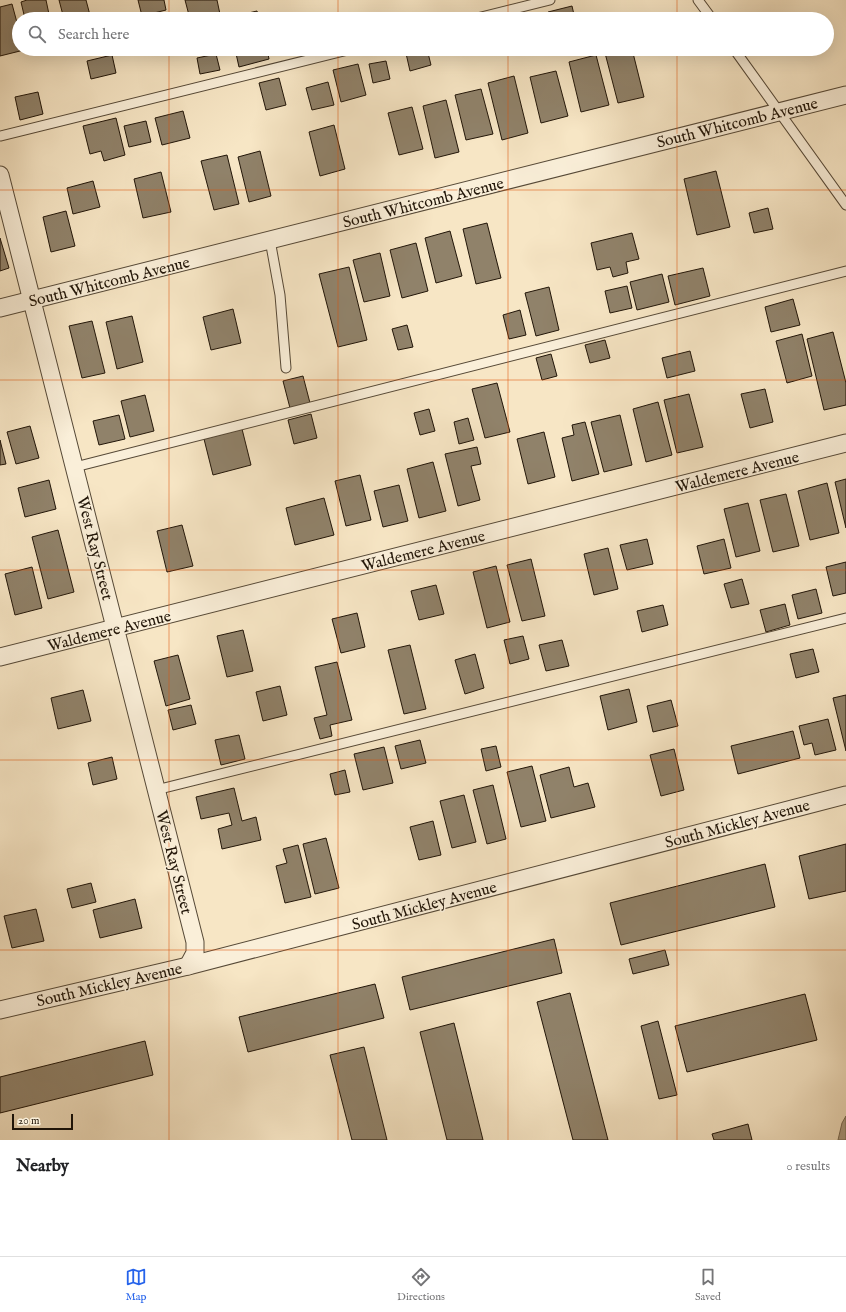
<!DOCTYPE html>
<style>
body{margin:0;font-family:"IM FELL English",serif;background:#f6f6f6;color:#202124}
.scale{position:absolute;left:12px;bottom:10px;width:61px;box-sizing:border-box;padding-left:4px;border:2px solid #211508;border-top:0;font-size:11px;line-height:14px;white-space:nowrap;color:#211508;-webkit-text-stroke:3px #faefd9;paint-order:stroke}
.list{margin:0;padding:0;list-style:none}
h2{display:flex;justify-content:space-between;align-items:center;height:52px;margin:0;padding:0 16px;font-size:17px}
h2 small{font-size:13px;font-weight:400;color:#757577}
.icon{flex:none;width:22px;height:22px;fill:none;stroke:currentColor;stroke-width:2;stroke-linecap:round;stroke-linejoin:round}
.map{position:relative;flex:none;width:846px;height:1140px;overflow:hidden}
.search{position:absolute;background:#fff;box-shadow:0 4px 16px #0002;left:12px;right:12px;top:12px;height:44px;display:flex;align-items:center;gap:10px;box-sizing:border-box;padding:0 14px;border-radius:22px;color:#757577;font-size:15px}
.sheet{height:116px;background:#fff}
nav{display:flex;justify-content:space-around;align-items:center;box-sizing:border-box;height:56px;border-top:1px solid #e0e0e0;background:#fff;font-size:11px;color:#757577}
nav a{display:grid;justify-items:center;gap:2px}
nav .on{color:#2563eb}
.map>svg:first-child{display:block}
.water{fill:#ae9f85;stroke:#766853}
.building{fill:#90826a;stroke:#211508}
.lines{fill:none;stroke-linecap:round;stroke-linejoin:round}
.service-casing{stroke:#564937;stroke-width:11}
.minor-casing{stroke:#564937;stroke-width:19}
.service{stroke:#faefd9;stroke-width:9}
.minor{stroke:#faefd9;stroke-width:17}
.grid{fill:none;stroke:#de560c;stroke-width:1;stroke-opacity:0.55}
.labels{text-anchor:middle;stroke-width:3;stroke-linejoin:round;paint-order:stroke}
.street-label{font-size:16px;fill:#211508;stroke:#faefd9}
</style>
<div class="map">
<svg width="846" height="1140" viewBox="0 0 846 1140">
<rect width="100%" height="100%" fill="#f7e6c5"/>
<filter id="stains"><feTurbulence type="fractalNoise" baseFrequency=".005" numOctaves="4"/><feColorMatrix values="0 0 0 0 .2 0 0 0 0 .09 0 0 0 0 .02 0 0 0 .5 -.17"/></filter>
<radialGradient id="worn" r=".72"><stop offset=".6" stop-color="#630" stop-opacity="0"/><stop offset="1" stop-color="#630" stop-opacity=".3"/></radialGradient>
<polygon class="water" points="846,1116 846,1140 838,1140 842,1123"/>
<g class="building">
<polygon points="27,0 46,0 50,19 25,19 21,2"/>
<polygon points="59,0 86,0 91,19 64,19"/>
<polygon points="138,0 164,0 166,10 142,16"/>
<polygon points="185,0 217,0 221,19 190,19"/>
<polygon points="12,4 19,30 19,49 24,50 0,56 0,7"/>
<polygon points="572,6 575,19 550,19 548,12"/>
<polygon points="257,11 259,19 227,19 227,18"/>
<polygon points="543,13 544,19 519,19"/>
<polygon points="235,49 267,49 269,59 239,67"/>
<polygon points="405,49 427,49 431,65 410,71"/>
<polygon points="488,49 500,49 489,52"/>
<polygon points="623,49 632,49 644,97 618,103 605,53"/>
<polygon points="216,54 220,70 200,74 197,58"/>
<polygon points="112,55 116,73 91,79 87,61"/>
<polygon points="596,55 609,105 581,112 569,62"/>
<polygon points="386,61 390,79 373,83 369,64"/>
<polygon points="358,64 366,95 341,102 333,70"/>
<polygon points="556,71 568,116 541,123 530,77"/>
<polygon points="514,76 528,133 502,140 488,83"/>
<polygon points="279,78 286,105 266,110 259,83"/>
<polygon points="328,82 334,105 312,110 306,88"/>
<polygon points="481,89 493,134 466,140 455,95"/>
<polygon points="38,92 43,114 20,120 15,97"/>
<polygon points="446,100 459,152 435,158 423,106"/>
<polygon points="412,107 423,149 399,155 388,113"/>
<polygon points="183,111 190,138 162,145 155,118"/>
<polygon points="116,118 125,155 104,161 101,151 90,154 83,126"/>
<polygon points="146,121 151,142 129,147 124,126"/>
<polygon points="334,125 345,169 320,176 309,132"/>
<polygon points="260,151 271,196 249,202 238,157"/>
<polygon points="227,155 239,204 214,210 201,161"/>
<polygon points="716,171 730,227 697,235 684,179"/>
<polygon points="161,172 171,212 143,218 134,179"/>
<polygon points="93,181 100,207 73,214 67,188"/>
<polygon points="768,208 773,229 754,233 749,213"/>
<polygon points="66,211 75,246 51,252 43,217"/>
<polygon points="487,223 501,278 476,284 463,229"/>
<polygon points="450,231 462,276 436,283 425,238"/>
<polygon points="632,233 639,259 626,262 628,273 613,277 610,267 597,270 591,243"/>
<polygon points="0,238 9,268 0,271"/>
<polygon points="416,243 428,291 402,298 390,250"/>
<polygon points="380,253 390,296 364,302 353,260"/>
<polygon points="349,267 367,340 338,347 319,274"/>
<polygon points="703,268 710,296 675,305 668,276"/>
<polygon points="662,274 669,302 637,310 630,282"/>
<polygon points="627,286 632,308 610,313 605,291"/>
<polygon points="549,287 559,330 536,336 525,293"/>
<polygon points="793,299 800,325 771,332 765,307"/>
<polygon points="233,309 241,343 211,350 203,317"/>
<polygon points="520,310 526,335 509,339 503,315"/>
<polygon points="132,316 143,362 117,369 106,322"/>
<polygon points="92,321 105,373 82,378 69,326"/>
<polygon points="407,325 413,347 398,350 392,329"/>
<polygon points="833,332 846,383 846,405 824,410 807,339"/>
<polygon points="802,334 812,376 787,383 776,341"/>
<polygon points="605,340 610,358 590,363 585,345"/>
<polygon points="690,351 695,371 667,378 662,358"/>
<polygon points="551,354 557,376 542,380 536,358"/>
<polygon points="303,376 310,403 290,408 283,381"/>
<polygon points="497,383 510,432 485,438 472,389"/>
<polygon points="765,389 773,422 750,428 741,394"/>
<polygon points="689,394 703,447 677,453 664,400"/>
<polygon points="145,395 154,431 130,437 121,401"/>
<polygon points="658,402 672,455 646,462 633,409"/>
<polygon points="429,409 435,431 420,435 414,413"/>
<polygon points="311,414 317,438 294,444 288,420"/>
<polygon points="119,415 125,439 99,445 93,421"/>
<polygon points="620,415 632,465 604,472 591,422"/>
<polygon points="468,418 474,440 459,444 454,422"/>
<polygon points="585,422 599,474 572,481 562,438 574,435 572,425"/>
<polygon points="30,426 39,458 16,464 7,432"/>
<polygon points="242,429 251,465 213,475 204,439"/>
<polygon points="544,432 555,477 528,484 517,439"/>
<polygon points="0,440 6,464 0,465"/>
<polygon points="477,447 481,464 471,466 480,500 458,506 445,454"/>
<polygon points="433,462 446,511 419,518 407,469"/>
<polygon points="360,475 371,520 346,526 335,481"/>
<polygon points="846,479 846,528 835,482"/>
<polygon points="49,480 56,509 25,517 18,488"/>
<polygon points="827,483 839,533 810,540 798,491"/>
<polygon points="399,485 408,521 383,527 374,491"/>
<polygon points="786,494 799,546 773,552 760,500"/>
<polygon points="324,498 334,535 295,545 286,508"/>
<polygon points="748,503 760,551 736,557 724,509"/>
<polygon points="182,525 193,566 167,572 157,531"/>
<polygon points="58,530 74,592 48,599 32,537"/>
<polygon points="647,539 653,564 627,570 620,545"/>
<polygon points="724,539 731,568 704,574 697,546"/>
<polygon points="608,548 618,589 594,595 584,554"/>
<polygon points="531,559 545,616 522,621 507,565"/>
<polygon points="846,562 846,593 833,596 826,567"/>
<polygon points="496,566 510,622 487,628 473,572"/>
<polygon points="32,567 42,608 15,615 5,574"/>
<polygon points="742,579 749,604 731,608 724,584"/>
<polygon points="436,585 444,614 419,620 411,591"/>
<polygon points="816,589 822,613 798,619 792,595"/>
<polygon points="785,604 790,625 766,632 760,610"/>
<polygon points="663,605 668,625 642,632 637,611"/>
<polygon points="357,613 365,647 341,653 332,619"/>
<polygon points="243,630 253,671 227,677 217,636"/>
<polygon points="523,636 529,659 510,664 504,640"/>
<polygon points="562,640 569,666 546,671 539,645"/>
<polygon points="410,645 426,709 404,714 388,650"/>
<polygon points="813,649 819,672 796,678 790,654"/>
<polygon points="475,654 484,688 465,694 455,660"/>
<polygon points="178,655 190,699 166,706 154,661"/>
<polygon points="337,662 352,720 330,725 332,736 320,739 314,718 327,715 315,667"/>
<polygon points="280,686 287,715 263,721 256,692"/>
<polygon points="629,689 637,722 608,730 600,696"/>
<polygon points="83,690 91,721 58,729 51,698"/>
<polygon points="846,695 846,751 833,698"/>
<polygon points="671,700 678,726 653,732 647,706"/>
<polygon points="191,705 196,724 173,730 168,710"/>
<polygon points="828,719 836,750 815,755 812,743 804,745 799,726"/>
<polygon points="793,731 800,758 738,774 731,746"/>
<polygon points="239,735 245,759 221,765 215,740"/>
<polygon points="420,740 426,763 401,769 395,746"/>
<polygon points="496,746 501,767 486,771 481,749"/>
<polygon points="384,747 393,783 363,790 354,754"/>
<polygon points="674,749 684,790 661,796 650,755"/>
<polygon points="112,757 117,779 93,785 88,763"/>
<polygon points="532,766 546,821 521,827 507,772"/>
<polygon points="569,767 574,787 588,783 595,807 551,818 540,775"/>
<polygon points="345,770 350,792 335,795 330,774"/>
<polygon points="493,785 506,839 487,844 473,790"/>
<polygon points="234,788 242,821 256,817 261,840 222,849 218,829 232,825 229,813 201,819 196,797"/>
<polygon points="464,795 476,842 452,848 440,801"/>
<polygon points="433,821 441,855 419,860 410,827"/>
<polygon points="326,838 339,888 315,894 303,844"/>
<polygon points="846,844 846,891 809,899 799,856"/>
<polygon points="298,845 311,897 285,903 276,866 287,863 283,849"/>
<polygon points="765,864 775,907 621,945 610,903"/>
<polygon points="91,883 96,902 72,908 67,889"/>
<polygon points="135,899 142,928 100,938 93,910"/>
<polygon points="36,909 44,941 12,948 4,916"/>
<polygon points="554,939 562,973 410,1010 402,977"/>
<polygon points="665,950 669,965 633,974 629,959"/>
<polygon points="375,984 384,1018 248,1052 239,1017"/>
<polygon points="570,993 608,1140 573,1140 537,1002"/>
<polygon points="805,994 817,1040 687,1072 675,1026"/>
<polygon points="658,1021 677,1095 659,1099 641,1026"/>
<polygon points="454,1023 483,1140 447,1140 420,1032"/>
<polygon points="145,1041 153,1075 0,1113 0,1077"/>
<polygon points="364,1047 387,1140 352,1140 330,1055"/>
<polygon points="748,1124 752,1140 714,1140 712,1134"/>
</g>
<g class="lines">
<g class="service-casing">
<g id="service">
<polyline points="698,0 712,19"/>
<polyline points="473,19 550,0"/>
<polyline points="734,49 846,205"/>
<polyline points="1,136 352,49"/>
<polyline points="270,240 280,295 286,368"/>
<polyline points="75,467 846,271"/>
<polyline points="156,790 846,618"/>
</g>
</g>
<g class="minor-casing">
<g id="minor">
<polyline points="0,175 195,942 195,953 188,966"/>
<polyline points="0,308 846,95"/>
<polyline points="0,657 846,443"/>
<polyline points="0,1010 188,966 846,795"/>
</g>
</g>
<use href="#service" class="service"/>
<use href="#minor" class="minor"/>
</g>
<path class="grid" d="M169 0V19M338 0V19M508 0V19M677 0V19M169 49V1140M338 49V1140M508 49V1140M677 49V1140M0 190H846M0 380H846M0 570H846M0 760H846M0 950H846"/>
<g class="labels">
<g class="street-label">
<text transform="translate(737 122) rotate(-14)" y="6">South Whitcomb Avenue</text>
<text transform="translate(423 202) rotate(-14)" y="6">South Whitcomb Avenue</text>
<text transform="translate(109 281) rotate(-14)" y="6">South Whitcomb Avenue</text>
<text transform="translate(737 471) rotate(-14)" y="6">Waldemere Avenue</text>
<text transform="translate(96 548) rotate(76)" y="6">West Ray Street</text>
<text transform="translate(423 550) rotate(-14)" y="6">Waldemere Avenue</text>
<text transform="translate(109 630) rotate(-14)" y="6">Waldemere Avenue</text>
<text transform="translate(737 823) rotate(-15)" y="6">South Mickley Avenue</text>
<text transform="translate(175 862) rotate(76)" y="6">West Ray Street</text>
<text transform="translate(424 905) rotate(-15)" y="6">South Mickley Avenue</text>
<text transform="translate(109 984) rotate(-13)" y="6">South Mickley Avenue</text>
</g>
</g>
<rect width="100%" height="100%" filter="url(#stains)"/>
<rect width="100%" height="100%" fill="url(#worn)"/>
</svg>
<div class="scale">20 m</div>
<div class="search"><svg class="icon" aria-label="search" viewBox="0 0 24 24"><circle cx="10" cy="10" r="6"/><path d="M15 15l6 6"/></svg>Search here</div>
</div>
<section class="sheet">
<h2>Nearby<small>0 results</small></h2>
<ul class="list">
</ul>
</section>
<nav>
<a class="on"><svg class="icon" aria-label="map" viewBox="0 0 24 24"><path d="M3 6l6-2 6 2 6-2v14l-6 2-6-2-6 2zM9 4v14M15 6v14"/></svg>Map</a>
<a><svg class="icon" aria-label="directions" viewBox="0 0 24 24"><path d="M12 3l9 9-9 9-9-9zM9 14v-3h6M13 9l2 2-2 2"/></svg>Directions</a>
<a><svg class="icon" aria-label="saved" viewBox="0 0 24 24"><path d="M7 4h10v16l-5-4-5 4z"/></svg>Saved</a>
</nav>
